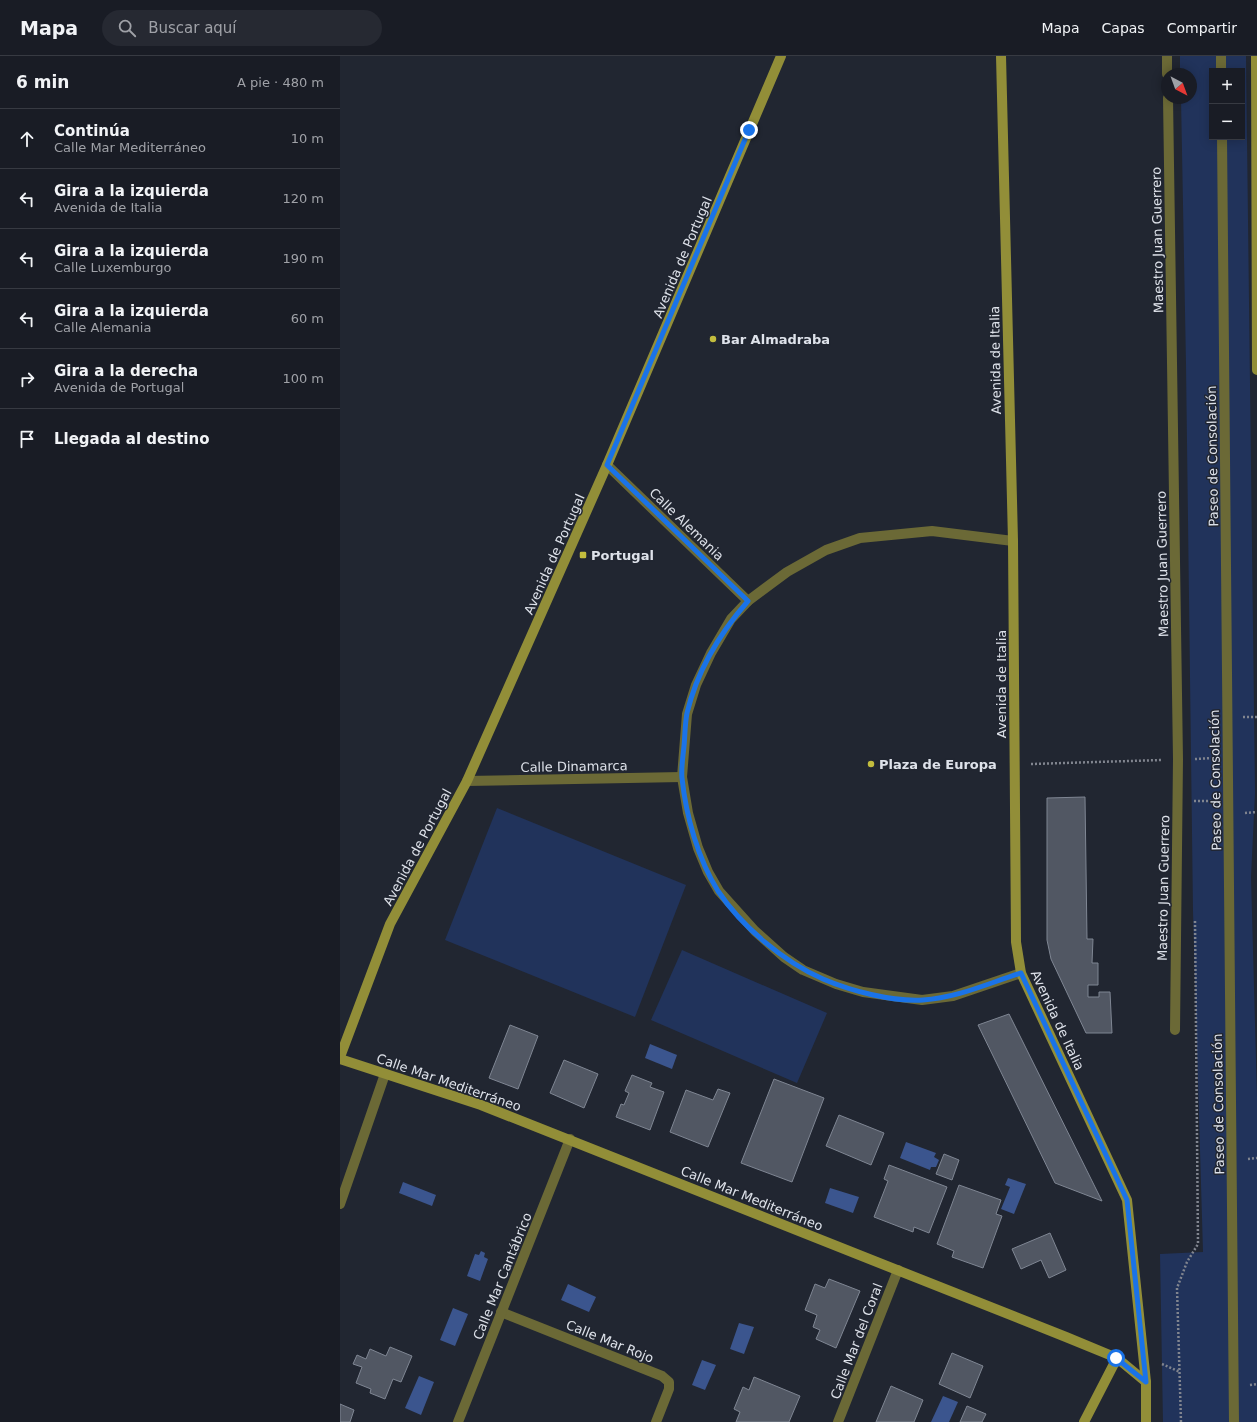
<!DOCTYPE html>
<html lang="es">
<meta charset="utf-8">
<style>
body{margin:0;font-family:"DejaVu Sans",sans-serif;background:#262932;color:#f1f3f6}
.controls{position:absolute;right:12px;top:12px;display:grid;overflow:hidden;border-radius:0px;box-shadow:0 2px 10px #0003}
.controls button{width:36px;height:36px;display:grid;place-items:center;padding:0;border:0;border-bottom:1px solid #373a42;background:#191c25;color:#f1f3f6;font:20px sans-serif}
.compass{position:absolute;left:821px;top:12px;width:36px;height:36px;border-radius:50%;background:#191c25;box-shadow:0 2px 10px #0003;rotate:139deg}
.stop{position:absolute;width:12px;height:12px;margin:-9px;border:3px solid #1a73e8;border-radius:50%;background:#fff}
.stop.end{background:#1a73e8;border-color:#fff;box-shadow:0 1px 4px #0008}
.list{margin:0;padding:0;list-style:none}
h2{display:flex;justify-content:space-between;align-items:center;height:52px;margin:0;padding:0 16px;font-size:17px}
h2 small{font-size:13px;font-weight:400;color:#9fa1a7}
.list li{display:grid;grid-template-columns:26px 1fr auto;gap:12px;align-items:center;box-sizing:border-box;height:60px;padding:0 16px;border-top:1px solid #373a42}
.list b{display:block;font-size:15px;white-space:nowrap}
.list p{margin:0;font-size:13px;white-space:nowrap;color:#9fa1a7}
.list em{font-size:13px;font-style:normal;color:#9fa1a7}
.icon{flex:none;width:22px;height:22px;fill:none;stroke:currentColor;stroke-width:2;stroke-linecap:round;stroke-linejoin:round}
.map{position:relative;flex:none;width:917px;height:1366px;overflow:hidden}
header{display:flex;align-items:center;gap:24px;box-sizing:border-box;height:56px;padding:0 20px;background:#191c25;border-bottom:1px solid #373a42}
header strong{font-size:19px}
nav{display:flex;gap:22px;margin-inline-start:auto;font-size:14px}
.search{width:280px;height:36px;background:#262932;display:flex;align-items:center;gap:10px;box-sizing:border-box;padding:0 14px;border-radius:22px;color:#9fa1a7;font-size:15px}
main{display:flex}
aside{flex:1;background:#191c25}
.map>svg:first-child{display:block}
.green{fill:#21335b;fill-rule:evenodd}
.water{fill:#3b558e}
.building{fill:#515763;stroke:#7f8693}
.lines{fill:none;stroke-linecap:round;stroke-linejoin:round}
.path{stroke:#81858f;stroke-width:2.5;stroke-dasharray:2 2;stroke-linecap:butt}
.street{stroke:#6b6936;stroke-width:10}
.secondary{stroke:#928e38;stroke-width:10}
.route{stroke:#1a73e8;stroke-width:5}
.poi-dot{fill:#c3bd3e;stroke:#212631;stroke-width:1.5}
.labels{text-anchor:middle;stroke-width:3;stroke-linejoin:round;paint-order:stroke}
.street-label{font-size:13px;fill:#dee2ea;stroke:#212631}
.poi-label{font-size:13px;font-weight:bold;fill:#dee2ea;stroke:#212631;text-anchor:start}
</style>
<header>
<strong>Mapa</strong>
<div class="search"><svg class="icon" aria-label="search" viewBox="0 0 24 24"><circle cx="10" cy="10" r="6"/><path d="M15 15l6 6"/></svg>Buscar aquí</div>
<nav><a>Mapa</a><a>Capas</a><a>Compartir</a></nav>
</header>
<main>
<aside>
<h2>6 min<small>A pie · 480 m</small></h2>
<ul class="list">
<li><svg class="icon" aria-label="ahead" viewBox="0 0 24 24"><path d="M12 20V5M6 11l6-6 6 6"/></svg><div><b>Continúa</b><p>Calle Mar Mediterráneo</p></div><em>10 m</em></li>
<li><svg class="icon" aria-label="left" viewBox="0 0 24 24"><path d="M17 20v-9H6M10 6l-5 5 5 5"/></svg><div><b>Gira a la izquierda</b><p>Avenida de Italia</p></div><em>120 m</em></li>
<li><svg class="icon" aria-label="left" viewBox="0 0 24 24"><path d="M17 20v-9H6M10 6l-5 5 5 5"/></svg><div><b>Gira a la izquierda</b><p>Calle Luxemburgo</p></div><em>190 m</em></li>
<li><svg class="icon" aria-label="left" viewBox="0 0 24 24"><path d="M17 20v-9H6M10 6l-5 5 5 5"/></svg><div><b>Gira a la izquierda</b><p>Calle Alemania</p></div><em>60 m</em></li>
<li><svg class="icon" aria-label="right" viewBox="0 0 24 24"><path d="M7 20v-9h11M14 6l5 5-5 5"/></svg><div><b>Gira a la derecha</b><p>Avenida de Portugal</p></div><em>100 m</em></li>
<li><svg class="icon" aria-label="arrive" viewBox="0 0 24 24"><path d="M6 21V4h12l-3 4 3 4H6"/></svg><div><b>Llegada al destino</b></div></li>
</ul>
</aside>
<div class="map">
<svg width="917" height="1366" viewBox="0 0 917 1366">
<rect width="100%" height="100%" fill="#212631"/>
<g class="green">
<path d="M840 0H906L915 737 911 821 917 1041V1366H823L820 1198 863 1196 853 855 846 308 841 42H851V18H840ZM872 15H902V81H872Z"/>
<polygon points="157,752 346,829 295,961 105,884"/>
<polygon points="342,894 487,957 457,1027 311,964"/>
</g>
<g class="water">
<polygon points="310,988 337,999 332,1013 305,1002"/>
<polygon points="566,1086 596,1097 594,1101 599,1104 596,1111 591,1111 590,1114 560,1102"/>
<polygon points="668,1122 686,1128 674,1158 661,1153 670,1131 665,1129"/>
<polygon points="63,1126 96,1139 92,1150 59,1137"/>
<polygon points="490,1132 519,1141 513,1157 485,1147"/>
<polygon points="141,1195 145,1197 144,1201 148,1203 140,1225 127,1220 135,1198 139,1199"/>
<polygon points="228,1228 256,1241 249,1256 221,1244"/>
<polygon points="113,1252 128,1258 115,1290 100,1284"/>
<polygon points="399,1267 414,1271 404,1298 390,1293"/>
<polygon points="362,1304 376,1309 365,1334 352,1329"/>
<polygon points="79,1320 94,1326 81,1359 65,1352"/>
<polygon points="603,1340 618,1346 609,1366 591,1366"/>
</g>
<g class="building">
<polygon points="745,741 747,883 753,883 752,907 758,907 758,929 748,929 748,941 759,941 759,936 770,936 772,977 746,977 711,903 707,884 707,742"/>
<polygon points="669,958 762,1145 715,1127 638,969"/>
<polygon points="170,969 198,980 178,1033 149,1022"/>
<polygon points="224,1004 258,1018 244,1052 210,1037"/>
<polygon points="292,1019 312,1027 310,1031 324,1036 310,1074 276,1061 281,1048 284,1049 289,1037 285,1035"/>
<polygon points="434,1023 484,1042 452,1126 401,1107"/>
<polygon points="378,1033 390,1037 368,1091 330,1076 346,1034 373,1044"/>
<polygon points="499,1059 544,1077 531,1109 486,1090"/>
<polygon points="604,1098 619,1104 612,1124 596,1118"/>
<polygon points="549,1109 607,1131 589,1177 574,1171 573,1176 534,1161 548,1125 544,1123"/>
<polygon points="619,1129 661,1144 656,1158 662,1160 643,1212 612,1201 614,1195 597,1188"/>
<polygon points="710,1177 726,1214 709,1222 701,1204 681,1213 672,1193"/>
<polygon points="489,1223 520,1235 496,1292 476,1283 480,1274 473,1271 477,1259 465,1254 475,1228 485,1232"/>
<polygon points="50,1291 72,1300 61,1326 53,1323 45,1343 30,1337 31,1333 16,1327 22,1311 13,1308 17,1299 26,1303 30,1293 46,1300"/>
<polygon points="612,1297 643,1310 630,1342 599,1328"/>
<polygon points="414,1321 460,1340 449,1366 396,1366 400,1356 394,1353 403,1331 409,1334"/>
<polygon points="551,1330 583,1344 574,1366 536,1366"/>
<polygon points="0,1348 14,1354 10,1366 0,1366"/>
<polygon points="627,1350 646,1358 642,1366 620,1366"/>
</g>
<g class="lines">
<g class="path">
<polyline points="903,661 917,661"/>
<polyline points="855,703 872,702"/>
<polyline points="691,708 822,704"/>
<polyline points="854,745 871,745"/>
<polyline points="905,757 917,756"/>
<polyline points="908,1103 917,1102"/>
<polyline points="822,1308 840,1316"/>
<polyline points="910,1329 917,1328"/>
<polyline points="841,1366 837,1232 847,1206 858,1188 855,864"/>
</g>
<g class="street">
<polyline points="827,0 827,18"/>
<polyline points="881,0 881,15"/>
<polyline points="828,42 838,703 835,974"/>
<polyline points="882,81 894,1366"/>
<polyline points="267,409 408,545"/>
<polyline points="673,485 592,475 520,482 486,494 447,516 408,545 391,563 371,597 356,629 347,658 342,721 348,757 358,792 368,816 379,835 415,875 444,901 463,914 496,928 523,936 582,944 613,940 681,917"/>
<polyline points="127,725 342,721"/>
<polyline points="0,1148 45,1018"/>
<polyline points="161,1256 322,1320 329,1326 329,1333 316,1366"/>
<polyline points="118,1366 230,1083"/>
<polyline points="498,1366 558,1214"/>
</g>
<g class="secondary">
<polyline points="661,0 673,485 676,886 681,917 787,1144 806,1326 806,1366"/>
<polyline points="916,0 917,314"/>
<polyline points="0,1001 50,868 127,725 267,409 441,0"/>
<polyline points="0,1003 141,1049 726,1281 777,1302 806,1326"/>
<polyline points="744,1366 777,1302"/>
</g>
</g>
<g class="lines">
<path class="route" d="M409 74 267 409 408 545C380 577 357 615 347 657 345 667 345 679 344 690 343 700 341 712 342 722 346 760 358 803 378 835 402 871 444 906 483 923 511 935 553 946 583 944 617 942 649 927 681 917L787 1144 806 1326 776 1302"/>
</g>
<g class="poi-dot">
<circle cx="373" cy="283" r="4"/>
<rect x="239" y="495" width="8" height="8" rx="2"/>
<circle cx="531" cy="708" r="4"/>
</g>
<g class="labels">
<g class="street-label">
<text transform="translate(817 184) rotate(-91)" y="5">Maestro Juan Guerrero</text>
<text transform="translate(342 201) rotate(-67)" y="5">Avenida de Portugal</text>
<text transform="translate(655 304) rotate(-91)" y="5">Avenida de Italia</text>
<text transform="translate(872 400) rotate(-91)" y="5">Paseo de Consolación</text>
<text transform="translate(347 468) rotate(44)" y="5">Calle Alemania</text>
<text transform="translate(214 498) rotate(-66)" y="5">Avenida de Portugal</text>
<text transform="translate(822 508) rotate(-91)" y="5">Maestro Juan Guerrero</text>
<text transform="translate(661 628) rotate(-90)" y="5">Avenida de Italia</text>
<text transform="translate(234 710) rotate(-1)" y="5">Calle Dinamarca</text>
<text transform="translate(875 724) rotate(-91)" y="5">Paseo de Consolación</text>
<text transform="translate(77 791) rotate(-62)" y="5">Avenida de Portugal</text>
<text transform="translate(823 832) rotate(-89)" y="5">Maestro Juan Guerrero</text>
<text transform="translate(718 964) rotate(65)" y="5">Avenida de Italia</text>
<text transform="translate(109 1026) rotate(19)" y="5">Calle Mar Mediterráneo</text>
<text transform="translate(878 1048) rotate(-91)" y="5">Paseo de Consolación</text>
<text transform="translate(412 1142) rotate(22)" y="5">Calle Mar Mediterráneo</text>
<text transform="translate(162 1220) rotate(-68)" y="5">Calle Mar Cantábrico</text>
<text transform="translate(270 1285) rotate(22)" y="5">Calle Mar Rojo</text>
<text transform="translate(516 1285) rotate(-69)" y="5">Calle Mar del Coral</text>
</g>
<g class="poi-label">
<text x="381" y="288">Bar Almadraba</text>
<text x="251" y="504">Portugal</text>
<text x="539" y="713">Plaza de Europa</text>
</g>
</g>
</svg>
<div class="controls">
<button>+</button>
<button>−</button>
</div>
<svg class="compass" viewBox="-18 -18 36 36"><path d="M0-13l5 13h-10z" fill="#e53935"/><path d="M0 13l5-13h-10z" fill="#9fa1a7"/></svg>
<div class="stop" style="left:776px;top:1302px"></div>
<div class="stop end" style="left:409px;top:74px"></div>
</div>
</main>
